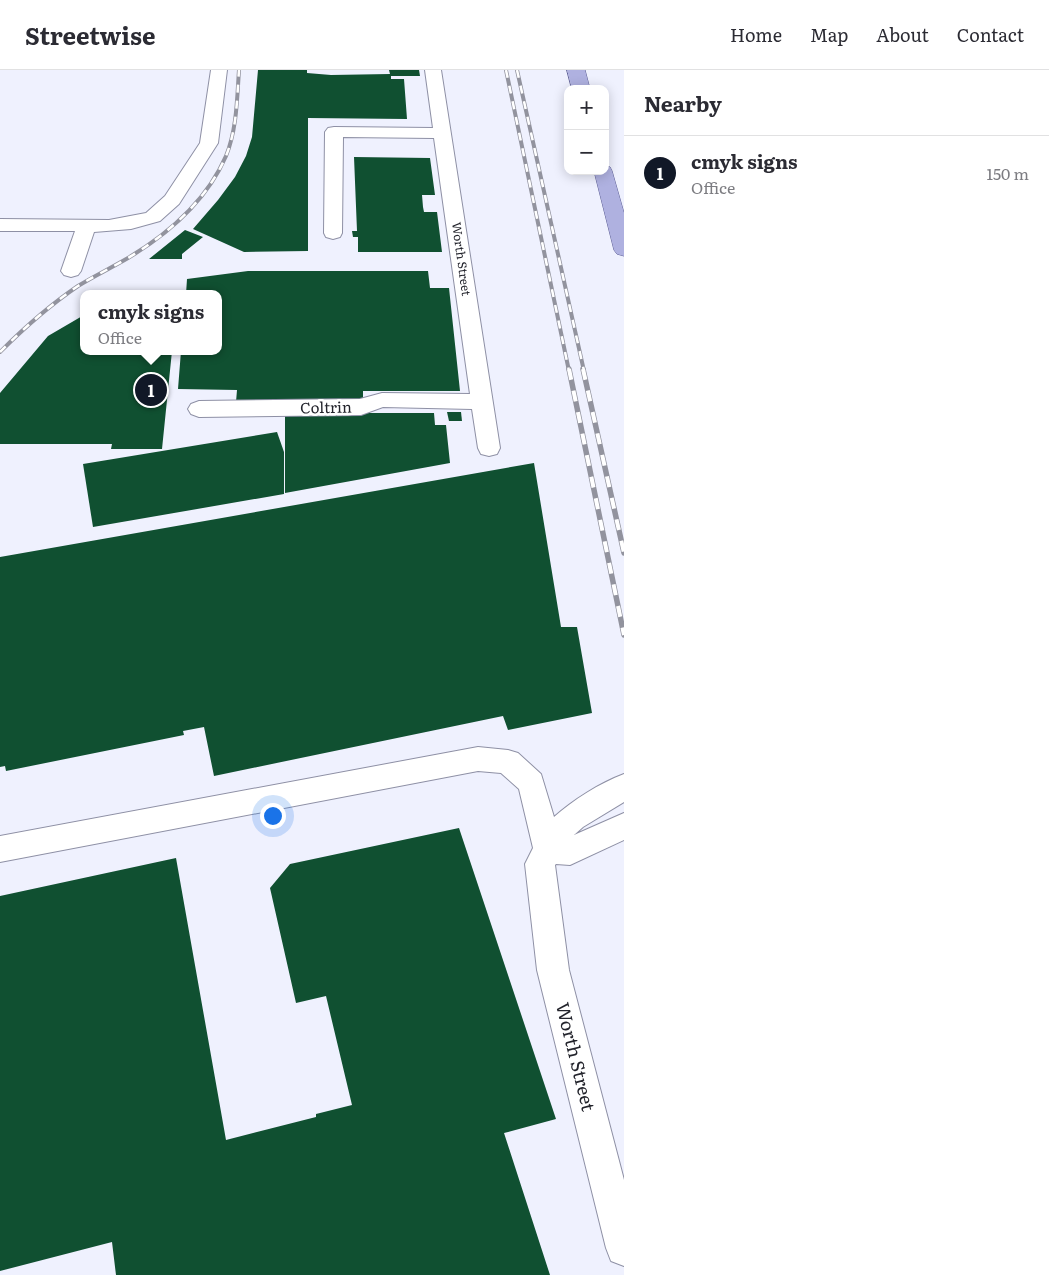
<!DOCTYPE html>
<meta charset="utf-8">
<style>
body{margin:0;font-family:Literata,serif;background:#f7f7f7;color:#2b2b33}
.controls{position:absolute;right:15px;top:15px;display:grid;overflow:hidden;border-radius:10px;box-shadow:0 2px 12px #0003}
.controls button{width:45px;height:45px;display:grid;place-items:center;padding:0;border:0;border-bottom:1px solid #e1e1e2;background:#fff;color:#2b2b33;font:25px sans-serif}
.you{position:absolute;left:272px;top:745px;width:18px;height:18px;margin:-12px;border:4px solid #fff;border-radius:50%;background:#1a73e8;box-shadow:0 0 0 8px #1a73e833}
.badge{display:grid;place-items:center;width:32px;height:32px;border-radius:50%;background:#111827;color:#fff;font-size:16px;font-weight:700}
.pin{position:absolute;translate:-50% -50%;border:2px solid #fff;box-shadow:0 1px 5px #0006}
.popup{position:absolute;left:80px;top:220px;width:142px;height:65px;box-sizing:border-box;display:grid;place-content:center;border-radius:10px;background:#fff;filter:drop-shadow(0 1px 4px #0005);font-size:16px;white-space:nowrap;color:#7c7c81}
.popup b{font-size:19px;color:#2b2b33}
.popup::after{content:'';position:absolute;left:50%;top:100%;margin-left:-10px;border:10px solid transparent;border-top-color:#fff}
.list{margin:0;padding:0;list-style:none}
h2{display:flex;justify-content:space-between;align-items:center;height:65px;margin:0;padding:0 20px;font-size:21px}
h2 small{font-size:16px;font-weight:400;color:#7c7c81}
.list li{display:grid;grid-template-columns:32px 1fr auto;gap:15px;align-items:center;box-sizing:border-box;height:75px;padding:0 20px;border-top:1px solid #e1e1e2}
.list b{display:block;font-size:19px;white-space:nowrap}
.list p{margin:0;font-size:16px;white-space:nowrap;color:#7c7c81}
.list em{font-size:16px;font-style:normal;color:#7c7c81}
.map{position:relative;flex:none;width:624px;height:1205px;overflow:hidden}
header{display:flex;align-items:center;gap:30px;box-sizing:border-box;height:70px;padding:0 25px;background:#fff;border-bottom:1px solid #e1e1e2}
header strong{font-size:24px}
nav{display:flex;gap:28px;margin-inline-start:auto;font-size:18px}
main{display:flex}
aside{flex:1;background:#fff}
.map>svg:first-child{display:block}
.building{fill:#105031}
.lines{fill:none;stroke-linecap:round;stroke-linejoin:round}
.minor-casing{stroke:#8e90a5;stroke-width:2}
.major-casing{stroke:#5c5e94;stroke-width:1}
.minor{fill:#fff;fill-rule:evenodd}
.major{fill:#afb1e0;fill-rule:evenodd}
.rail-far1-casing{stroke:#92939e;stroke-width:4}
.rail-casing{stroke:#92939e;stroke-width:5.5}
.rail-far1{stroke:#fff;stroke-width:2.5;stroke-dasharray:8;stroke-linecap:butt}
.rail{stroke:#fff;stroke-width:4;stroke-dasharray:11;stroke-linecap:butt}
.labels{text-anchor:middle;stroke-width:5;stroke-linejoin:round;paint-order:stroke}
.far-street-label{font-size:12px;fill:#23242c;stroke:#fff}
.street-label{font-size:15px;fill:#23242c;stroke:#fff}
.near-street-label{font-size:18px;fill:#23242c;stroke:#fff}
</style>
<header>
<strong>Streetwise</strong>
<nav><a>Home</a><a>Map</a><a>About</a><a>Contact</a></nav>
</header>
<main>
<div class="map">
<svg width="624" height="1205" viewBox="0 0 624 1205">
<rect width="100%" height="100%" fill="#eff1fe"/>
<g class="building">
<polygon points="258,0 307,0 307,3 331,5 390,4 389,0 419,0 420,6 391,6 391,9 404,9 407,49 308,48 308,181 244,182 193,159 218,130 235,107 246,86 252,67"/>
<polygon points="354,87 430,88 435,125 422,125 423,137 424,142 437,142 442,182 358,182 358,167 353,167 352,161 357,161"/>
<polygon points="185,160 203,167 182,184 182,189 149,189"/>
<polygon points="248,201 428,201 430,218 449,218 460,321 363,321 363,332 236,332 237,320 178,319 181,281 218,281 218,224 186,224 187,209"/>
<polygon points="84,245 84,281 172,281 162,379 111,379 112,374 0,374 0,323 48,266"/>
<polygon points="447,342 461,342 462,351 449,351"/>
<polygon points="285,343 434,343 435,355 446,355 450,393 285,423"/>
<polygon points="277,362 284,382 284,424 93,457 83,394"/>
<polygon points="534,393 561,557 577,557 592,643 508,660 503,646 214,706 204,657 183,661 184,665 6,701 5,696 0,697 0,487"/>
<polygon points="459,758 556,1049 504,1063 550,1205 116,1205 112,1172 0,1201 0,826 176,788 226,1070 316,1047 316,1044 352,1035 326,926 296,933 270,818 290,794"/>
</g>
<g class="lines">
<g class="minor-casing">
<g id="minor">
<polygon points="211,0 227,0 218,73 179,134 160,151 131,159 94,162 81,201 78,205 71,207 64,205 61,201 75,161 0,161 0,149 109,150 146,143 165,126 200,73"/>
<polygon points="425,0 441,0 500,378 497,384 489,386 481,384 478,378 472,339 383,337 361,345 199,347 191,344 188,339 191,334 199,331 360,329 382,323 470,324 434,68 343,67 342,163 340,167 333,169 326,167 324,163 325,62 328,58 334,57 433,58"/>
<path d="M478 677 508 680 518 683 541 704 554 747C573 730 600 713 624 704V732L583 757 574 765 624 743V770L570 795 556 794 555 795 569 900 624 1110V1196L611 1191 606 1178 537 900 525 794 533 778 519 719 501 703 478 701 0 792V766Z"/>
</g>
</g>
<g class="major-casing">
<g id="major">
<polygon points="567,0 585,0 590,19 572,19"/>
<polygon points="605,96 610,97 612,101 624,143 624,186 617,184 614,180 594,101 605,101"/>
</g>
</g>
<use href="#minor" class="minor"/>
<use href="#major" class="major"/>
<g class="rail-far1-casing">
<g id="rail-far1">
<polyline points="506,0 569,301"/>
<polyline points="517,0 584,301"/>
<path d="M0 282C24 258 50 235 78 216 94 206 111 198 128 188 168 164 207 130 226 86 237 59 237 28 239 0"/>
</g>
</g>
<g class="rail-casing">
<g id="rail">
<polyline points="569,299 624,565"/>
<polyline points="583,299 624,483"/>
</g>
</g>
<use href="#rail-far1" class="rail-far1"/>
<use href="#rail" class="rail"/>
</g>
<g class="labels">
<g class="far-street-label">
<text transform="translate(461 189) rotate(82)" y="4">Worth Street</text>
</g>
<g class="street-label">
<text transform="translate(326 338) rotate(-1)" y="5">Coltrin</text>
</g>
<g class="near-street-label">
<text transform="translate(575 987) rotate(76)" y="6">Worth Street</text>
</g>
</g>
</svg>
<div class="controls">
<button>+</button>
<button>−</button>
</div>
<div class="you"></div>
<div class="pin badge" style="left:151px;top:320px">1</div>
<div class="popup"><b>cmyk signs</b>Office</div>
</div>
<aside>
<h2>Nearby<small></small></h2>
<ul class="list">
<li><span class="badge">1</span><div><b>cmyk signs</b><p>Office</p></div><em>150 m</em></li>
</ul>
</aside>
</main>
